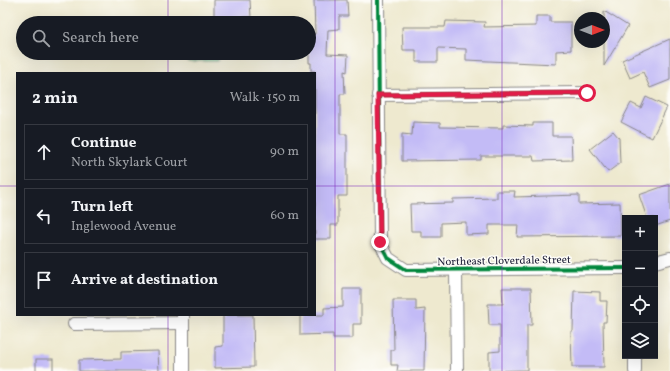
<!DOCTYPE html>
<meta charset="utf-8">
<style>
body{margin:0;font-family:Vollkorn,serif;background:#20242c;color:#f1f3f6}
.controls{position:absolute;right:12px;bottom:12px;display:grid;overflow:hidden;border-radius:0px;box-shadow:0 4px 16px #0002}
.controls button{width:36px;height:36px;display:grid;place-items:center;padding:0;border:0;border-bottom:1px solid #363941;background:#171b24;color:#f1f3f6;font:20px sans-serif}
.compass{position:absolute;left:574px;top:12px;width:36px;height:36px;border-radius:50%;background:#171b24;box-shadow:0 4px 16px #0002;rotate:90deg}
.stop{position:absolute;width:12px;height:12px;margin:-9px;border:3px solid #e11d48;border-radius:50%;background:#fff}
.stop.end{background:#e11d48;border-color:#fff;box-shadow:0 1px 4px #0008}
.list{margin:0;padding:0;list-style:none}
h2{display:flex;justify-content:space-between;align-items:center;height:52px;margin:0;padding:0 16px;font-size:17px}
h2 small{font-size:13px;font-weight:400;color:#9ea1a6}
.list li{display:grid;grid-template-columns:26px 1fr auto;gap:12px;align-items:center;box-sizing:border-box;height:56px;margin:0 8px 8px;padding:0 8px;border:1px solid #363941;border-radius:0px}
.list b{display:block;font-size:15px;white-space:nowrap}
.list p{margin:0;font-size:13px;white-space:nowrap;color:#9ea1a6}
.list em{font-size:13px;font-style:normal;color:#9ea1a6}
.icon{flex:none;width:22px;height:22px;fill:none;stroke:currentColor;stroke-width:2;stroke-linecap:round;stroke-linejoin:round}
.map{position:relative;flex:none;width:670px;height:371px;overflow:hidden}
.search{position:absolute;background:#171b24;box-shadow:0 4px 16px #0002;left:16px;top:16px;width:300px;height:44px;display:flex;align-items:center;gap:10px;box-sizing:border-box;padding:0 14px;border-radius:22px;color:#9ea1a6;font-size:15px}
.panel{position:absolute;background:#171b24;box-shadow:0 4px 16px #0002;left:16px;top:72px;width:300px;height:244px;border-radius:0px}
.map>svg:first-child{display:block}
.green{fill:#80d69b;stroke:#517c6b}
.building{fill:#c3bbf6}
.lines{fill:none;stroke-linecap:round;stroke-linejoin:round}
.street-casing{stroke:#888685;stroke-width:14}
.street{stroke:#fff;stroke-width:12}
.cycleway-casing{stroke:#fdfcf7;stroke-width:6}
.cycleway{stroke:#00873e;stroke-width:4}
.route{stroke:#e11d48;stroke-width:5}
.grid{fill:none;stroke:#7b2cbf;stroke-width:1;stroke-opacity:0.55}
.labels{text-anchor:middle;stroke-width:3;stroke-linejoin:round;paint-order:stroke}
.street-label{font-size:11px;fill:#22223b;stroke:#fdfcf7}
</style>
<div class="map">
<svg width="670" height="371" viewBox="0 0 670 371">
<rect width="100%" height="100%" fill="#fdfcf7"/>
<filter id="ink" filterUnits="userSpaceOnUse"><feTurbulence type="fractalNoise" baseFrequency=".025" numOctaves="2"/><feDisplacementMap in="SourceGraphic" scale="8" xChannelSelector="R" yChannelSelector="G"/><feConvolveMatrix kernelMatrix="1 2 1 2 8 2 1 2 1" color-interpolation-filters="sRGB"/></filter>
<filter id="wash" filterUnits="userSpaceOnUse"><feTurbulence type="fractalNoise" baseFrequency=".012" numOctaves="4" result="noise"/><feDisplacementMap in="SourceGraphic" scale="16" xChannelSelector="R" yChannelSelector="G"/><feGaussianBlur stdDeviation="0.9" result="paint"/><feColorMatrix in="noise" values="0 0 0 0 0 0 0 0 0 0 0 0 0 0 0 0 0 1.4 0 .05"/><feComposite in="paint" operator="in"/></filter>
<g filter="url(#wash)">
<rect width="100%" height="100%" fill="#eee9cf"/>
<polygon class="green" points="187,53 218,53 218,61 188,61"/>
<g id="blocks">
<g class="building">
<polygon points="214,0 250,0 251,17 214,18"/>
<polygon points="314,0 347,0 348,16 339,16 339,29 328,30 327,54 348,55 347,72 344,71 345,94 340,94 340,134 347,134 347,196 338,196 338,225 331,225 331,239 315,239 315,71 311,71 311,63 309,63 309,34 315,34"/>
<polygon points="604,11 628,26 604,66"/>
<polygon points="536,16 550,16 550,22 571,22 571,50 556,51 556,64 466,60 466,49 438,48 438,62 416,62 416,50 403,50 402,27 445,27 446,21 485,22 484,27 536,26"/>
<polygon points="670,39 670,80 650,88 643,72 630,78 622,60"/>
<polygon points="646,97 667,107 652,138 621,122 631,103 641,108"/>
<polygon points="413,122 440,123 440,127 503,128 503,125 533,126 533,123 552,123 552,136 571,136 572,160 534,161 533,156 481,156 481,160 402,161 402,134 412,135"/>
<polygon points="613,131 619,138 620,163 608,172 590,149"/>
<polygon points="670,184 670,221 655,226 655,218 647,218 639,195"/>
<polygon points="497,191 515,191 514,197 579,195 579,204 620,203 621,236 517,237 518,225 489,225 489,234 466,235 466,222 441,223 441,237 421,237 421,231 411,231 410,204 453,203 453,199 497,198"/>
<polygon points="502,288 531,288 532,325 527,325 527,370 489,371 489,352 500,351 500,325 489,325 488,304 503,304"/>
<polygon points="343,289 361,289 361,324 353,324 353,338 333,338 333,334 300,335 300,315 324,315 324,308 343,307"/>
<polygon points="574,291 600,292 600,301 607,301 606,322 603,322 604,367 572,367 571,331 573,331"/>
<polygon points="393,300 416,300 416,310 425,309 424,371 397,371 398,365 391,365 391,350 394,350"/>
<polygon points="223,315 253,315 254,367 215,368 215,347 223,346"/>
<polygon points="158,351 159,371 79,371 79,360 121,359 121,352"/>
<rect x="36" y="359" width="17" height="12"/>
</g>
</g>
</g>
<g filter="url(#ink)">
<use href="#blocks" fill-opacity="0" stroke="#888685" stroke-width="1"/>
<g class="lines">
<g class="street-casing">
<g id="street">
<polyline points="378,0 380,242 388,258 406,270 625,268"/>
<polyline points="378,95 587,93"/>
<polyline points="655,262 670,258"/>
<polyline points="456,270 457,371"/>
<polyline points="183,315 183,371"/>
<polyline points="74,324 183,323"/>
<polyline points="635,371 635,356"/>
</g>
</g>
<use href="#street" class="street"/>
<g class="cycleway-casing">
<g id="cycleway">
<polyline points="378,0 380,242 388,258 406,270 625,268"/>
<polyline points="378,95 587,93"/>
</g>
</g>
<use href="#cycleway" class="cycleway"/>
</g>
</g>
<g class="lines" filter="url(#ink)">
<polyline class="route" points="380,242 378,95 587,93"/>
</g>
<path class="grid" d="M168 0V23M335 0V371M502 0V371M168 53V73M0 186H17M315 186H670M168 315V371"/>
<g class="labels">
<g class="street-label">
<text transform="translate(504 260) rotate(-1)" y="4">Northeast Cloverdale Street</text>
</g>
</g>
</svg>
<div class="controls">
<button>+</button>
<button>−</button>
<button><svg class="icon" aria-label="locate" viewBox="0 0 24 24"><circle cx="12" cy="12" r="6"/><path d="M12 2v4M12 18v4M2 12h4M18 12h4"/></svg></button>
<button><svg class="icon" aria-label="layers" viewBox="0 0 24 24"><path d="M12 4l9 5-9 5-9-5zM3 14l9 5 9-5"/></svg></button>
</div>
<svg class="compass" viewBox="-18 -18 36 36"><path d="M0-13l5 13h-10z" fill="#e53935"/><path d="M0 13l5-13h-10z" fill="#9ea1a6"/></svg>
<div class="stop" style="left:587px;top:93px"></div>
<div class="stop end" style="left:380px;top:242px"></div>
<div class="search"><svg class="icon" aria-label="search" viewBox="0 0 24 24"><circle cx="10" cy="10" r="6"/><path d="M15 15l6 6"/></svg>Search here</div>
<section class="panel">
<h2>2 min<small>Walk · 150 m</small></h2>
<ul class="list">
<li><svg class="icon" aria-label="ahead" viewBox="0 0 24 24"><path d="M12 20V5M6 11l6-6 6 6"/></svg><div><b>Continue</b><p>North Skylark Court</p></div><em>90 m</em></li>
<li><svg class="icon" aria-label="left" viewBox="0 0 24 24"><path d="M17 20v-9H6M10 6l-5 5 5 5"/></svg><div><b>Turn left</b><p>Inglewood Avenue</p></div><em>60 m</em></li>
<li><svg class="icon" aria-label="arrive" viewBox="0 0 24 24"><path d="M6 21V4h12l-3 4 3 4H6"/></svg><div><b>Arrive at destination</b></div></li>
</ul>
</section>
</div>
